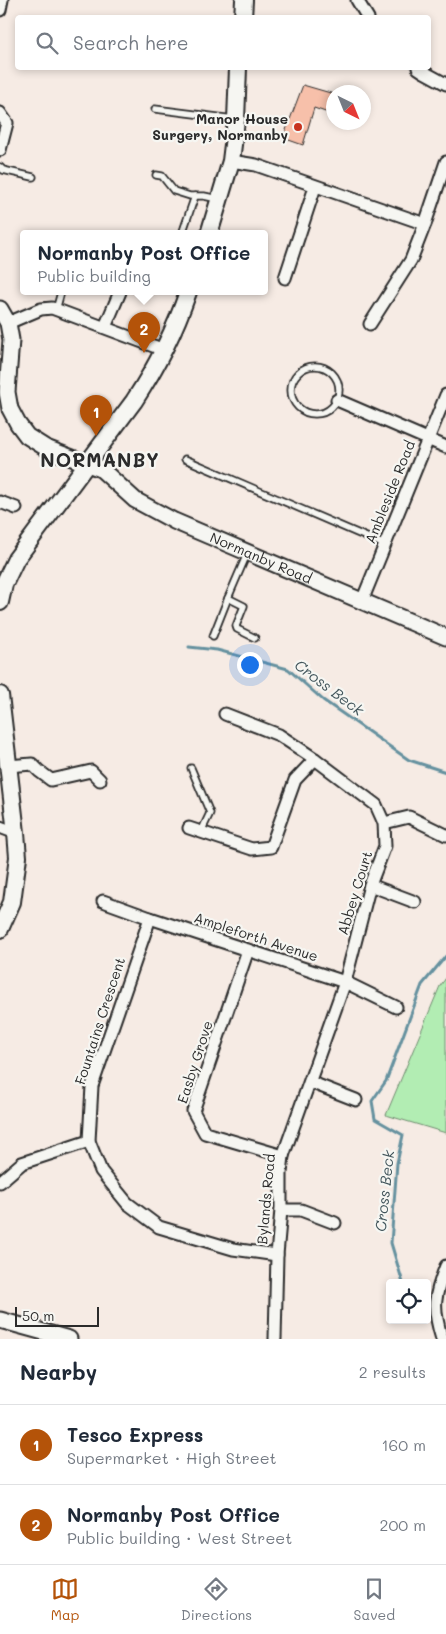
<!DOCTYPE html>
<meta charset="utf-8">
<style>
body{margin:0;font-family:Mali,sans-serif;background:#f2f2f3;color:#1f2937}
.controls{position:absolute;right:15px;bottom:15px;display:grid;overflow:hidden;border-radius:5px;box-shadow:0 2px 8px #0003}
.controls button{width:45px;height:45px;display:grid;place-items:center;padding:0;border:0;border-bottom:1px solid #e0e1e3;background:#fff;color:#1f2937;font:25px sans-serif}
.compass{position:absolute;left:326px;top:85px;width:45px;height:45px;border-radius:50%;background:#fff;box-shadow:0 2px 8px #0003;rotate:137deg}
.scale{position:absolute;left:15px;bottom:12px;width:84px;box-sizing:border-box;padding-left:5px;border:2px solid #2b2b2b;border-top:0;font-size:14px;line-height:18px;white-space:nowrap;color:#2b2b2b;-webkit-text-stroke:4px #f6f6f2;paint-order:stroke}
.you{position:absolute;left:249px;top:664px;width:18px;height:18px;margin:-12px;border:4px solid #fff;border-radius:50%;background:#1a73e8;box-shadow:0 0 0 8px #1a73e833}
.badge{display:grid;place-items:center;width:32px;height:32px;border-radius:50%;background:#b45309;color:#fff;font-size:16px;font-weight:700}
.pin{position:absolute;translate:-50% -41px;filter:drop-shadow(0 1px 2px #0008)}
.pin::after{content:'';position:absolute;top:26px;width:18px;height:15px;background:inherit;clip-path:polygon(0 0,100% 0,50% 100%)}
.popup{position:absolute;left:20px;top:230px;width:248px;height:65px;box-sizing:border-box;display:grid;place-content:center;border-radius:5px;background:#fff;filter:drop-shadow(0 1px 4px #0005);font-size:16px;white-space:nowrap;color:#747a83}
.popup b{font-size:19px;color:#1f2937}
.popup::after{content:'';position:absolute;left:50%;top:100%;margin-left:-10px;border:10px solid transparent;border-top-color:#fff}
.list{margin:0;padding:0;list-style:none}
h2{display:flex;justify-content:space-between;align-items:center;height:65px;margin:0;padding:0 20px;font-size:21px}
h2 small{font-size:16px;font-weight:400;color:#747a83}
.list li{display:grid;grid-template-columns:32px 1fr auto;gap:15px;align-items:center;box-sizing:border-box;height:80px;padding:0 20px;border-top:1px solid #e0e1e3}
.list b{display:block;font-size:19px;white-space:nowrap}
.list p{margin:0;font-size:16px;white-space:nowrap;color:#747a83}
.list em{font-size:16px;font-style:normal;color:#747a83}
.icon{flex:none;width:28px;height:28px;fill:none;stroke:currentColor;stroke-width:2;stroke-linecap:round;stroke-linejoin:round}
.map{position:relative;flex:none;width:446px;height:1339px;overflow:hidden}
.search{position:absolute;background:#fff;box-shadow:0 2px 8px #0003;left:15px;right:15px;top:15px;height:55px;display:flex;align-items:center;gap:12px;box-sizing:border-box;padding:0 18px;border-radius:5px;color:#747a83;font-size:19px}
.sheet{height:225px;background:#fff}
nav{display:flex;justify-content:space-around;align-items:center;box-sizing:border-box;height:70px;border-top:1px solid #e0e1e3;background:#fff;font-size:14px;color:#747a83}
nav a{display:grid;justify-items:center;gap:2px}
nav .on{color:#b45309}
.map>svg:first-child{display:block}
.green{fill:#b2edb3;stroke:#6e8c6f}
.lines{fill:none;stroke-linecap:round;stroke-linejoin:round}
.stream{stroke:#65919f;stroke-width:3}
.building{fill:#f7c0aa;stroke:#2b2b2b}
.service-casing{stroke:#2b2b2b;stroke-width:9}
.minor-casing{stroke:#2b2b2b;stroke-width:15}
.tertiary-casing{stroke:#2b2b2b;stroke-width:19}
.secondary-casing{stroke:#2b2b2b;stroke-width:20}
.service{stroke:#f6f6f2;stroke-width:5.5}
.minor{stroke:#f6f6f2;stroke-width:11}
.tertiary{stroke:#f6f6f2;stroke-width:15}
.secondary{stroke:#f6f6f2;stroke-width:16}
.poi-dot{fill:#c8321e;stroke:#f6f6f2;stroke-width:2}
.labels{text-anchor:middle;stroke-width:4.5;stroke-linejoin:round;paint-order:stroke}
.poi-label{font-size:14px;font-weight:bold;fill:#2b2b2b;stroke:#f6f6f2;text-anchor:end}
.street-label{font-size:14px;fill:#2b2b2b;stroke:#f6f6f2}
.water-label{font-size:15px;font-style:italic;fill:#43565c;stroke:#f6f6f2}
.district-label{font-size:19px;font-weight:bold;letter-spacing:1px;fill:#2b2b2b;stroke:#f6f6f2}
</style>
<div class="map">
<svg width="446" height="1339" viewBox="0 0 446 1339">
<rect width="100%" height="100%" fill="#f6ebe4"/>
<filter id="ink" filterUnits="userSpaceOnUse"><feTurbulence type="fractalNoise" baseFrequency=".02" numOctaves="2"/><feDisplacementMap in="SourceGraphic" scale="10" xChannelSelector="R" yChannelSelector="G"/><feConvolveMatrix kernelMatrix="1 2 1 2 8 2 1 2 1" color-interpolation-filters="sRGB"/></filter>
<g filter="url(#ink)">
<polygon class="green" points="446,978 446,1133 386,1115 440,986"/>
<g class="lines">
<g class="stream">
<polyline points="189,647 217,650 288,669 323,700 409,760 446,772"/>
<polyline points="403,1283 391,1243 397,1163 403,1135 375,1119 372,1101 386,1081 422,985 446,956"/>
</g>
</g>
<polygon class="building" points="303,85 334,94 334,115 314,108 303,145 283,138"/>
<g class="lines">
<g class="service-casing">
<g id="service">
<polyline points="155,109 234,119"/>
<polyline points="0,167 3,170 33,177"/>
<polyline points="156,175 162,176 174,191 190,196 204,196 218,199"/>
<polyline points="182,234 195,196"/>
<polyline points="56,310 61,292"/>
<circle cx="315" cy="390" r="24"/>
<polyline points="185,459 385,545"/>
<polyline points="247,554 228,598 244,606 236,626 237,629 255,638"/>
<polyline points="213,636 228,598"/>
<polyline points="191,768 210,813 201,832"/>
</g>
</g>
<g class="minor-casing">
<g id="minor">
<polyline points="357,0 368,18"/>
<polyline points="0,10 2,0"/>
<polyline points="418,68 424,72 446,84"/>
<polyline points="0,113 7,123 0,150"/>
<polyline points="231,161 256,165 425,224"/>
<polyline points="285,278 315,187"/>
<polyline points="8,323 41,309 52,308 164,350"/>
<polyline points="370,324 411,260 425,224 446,162"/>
<polyline points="105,327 120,292"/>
<polyline points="337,400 446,447"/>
<polyline points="0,502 16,508"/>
<polyline points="362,601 446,395"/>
<polyline points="225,714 279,735 315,759"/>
<polyline points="8,766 32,764 39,771 51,780 91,771 100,780"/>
<polyline points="384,823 409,817 446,835"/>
<polyline points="0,827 16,833"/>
<polyline points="189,828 252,849 271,847 295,780 315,759 376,805 384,823 385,846 370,885 345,982 283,1156 281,1173 281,1210 277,1255 275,1339"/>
<polyline points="370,885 415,902"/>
<polyline points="103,901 150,918 345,982 396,1007"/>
<polyline points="150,918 92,1086 89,1141 101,1171 127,1203 159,1227 233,1249 277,1255"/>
<polyline points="248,950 193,1111 205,1133 283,1156"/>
<polyline points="310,1082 356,1100"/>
<polyline points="0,1182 22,1163 89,1141"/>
<polyline points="281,1210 301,1210 335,1223"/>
<path d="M442 1339C432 1307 434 1296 446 1266"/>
</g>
</g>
<g class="tertiary-casing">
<g id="tertiary">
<path id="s1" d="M0 309 8 323 11 340 7 392 10 409 18 424 27 436 46 448 101 469 135 500 174 521 446 637"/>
<polyline points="0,1320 69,1339"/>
</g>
</g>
<g class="secondary-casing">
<g id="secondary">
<polyline points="243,18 244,0"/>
<polyline points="209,234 231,161 236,120 238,68"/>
<path d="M0 602 4 584 16 559 134 401C157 366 175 330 188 292"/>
<polyline points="0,695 16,833 18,857 12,902 0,929"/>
</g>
</g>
<use href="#service" class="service"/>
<use href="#minor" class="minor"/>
<use href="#tertiary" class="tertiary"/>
<use href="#secondary" class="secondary"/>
</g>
</g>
<circle class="poi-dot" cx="298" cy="127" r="5"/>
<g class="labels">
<g class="poi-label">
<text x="288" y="124">Manor House<tspan x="288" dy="16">Surgery, Normanby</tspan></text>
</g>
<g class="street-label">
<text transform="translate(390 492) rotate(-68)" y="5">Ambleside Road</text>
<text dy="5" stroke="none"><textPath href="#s1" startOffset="401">Normanby Road</textPath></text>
<text transform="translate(355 893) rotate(-73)" y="5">Abbey Court</text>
<text transform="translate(256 937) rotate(18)" y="5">Ampleforth Avenue</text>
<text transform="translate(100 1021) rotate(-72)" y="5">Fountains Crescent</text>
<text transform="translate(195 1062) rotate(-72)" y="5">Easby Grove</text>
<text transform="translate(266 1199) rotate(-85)" y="5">Bylands Road</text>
</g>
<g class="water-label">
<text transform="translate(329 688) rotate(37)" y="5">Cross Beck</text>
<text transform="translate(385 1191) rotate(-84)" y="5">Cross Beck</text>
</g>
<g class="district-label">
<text x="100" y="467">NORMANBY</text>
</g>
</g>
</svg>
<div class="controls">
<button><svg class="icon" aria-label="locate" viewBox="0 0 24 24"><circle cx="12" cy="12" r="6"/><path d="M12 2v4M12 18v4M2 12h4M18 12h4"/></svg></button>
</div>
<svg class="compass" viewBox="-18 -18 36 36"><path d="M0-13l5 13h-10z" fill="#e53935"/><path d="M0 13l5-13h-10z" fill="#747a83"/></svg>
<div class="scale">50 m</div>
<div class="you"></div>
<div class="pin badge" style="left:96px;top:436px">1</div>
<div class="pin badge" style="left:144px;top:353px">2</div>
<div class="popup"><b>Normanby Post Office</b>Public building</div>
<div class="search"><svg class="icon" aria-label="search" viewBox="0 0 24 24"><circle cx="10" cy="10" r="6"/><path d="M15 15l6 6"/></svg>Search here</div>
</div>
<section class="sheet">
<h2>Nearby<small>2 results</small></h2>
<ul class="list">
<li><span class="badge">1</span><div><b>Tesco Express</b><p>Supermarket · High Street</p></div><em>160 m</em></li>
<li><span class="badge">2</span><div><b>Normanby Post Office</b><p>Public building · West Street</p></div><em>200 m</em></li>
</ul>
</section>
<nav>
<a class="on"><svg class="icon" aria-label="map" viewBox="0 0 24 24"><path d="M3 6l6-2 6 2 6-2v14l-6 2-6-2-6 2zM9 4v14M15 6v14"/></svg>Map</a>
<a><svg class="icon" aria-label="directions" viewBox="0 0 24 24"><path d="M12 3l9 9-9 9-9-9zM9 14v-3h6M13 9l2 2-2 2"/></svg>Directions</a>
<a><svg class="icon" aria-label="saved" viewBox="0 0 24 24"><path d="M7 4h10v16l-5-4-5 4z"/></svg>Saved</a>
</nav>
